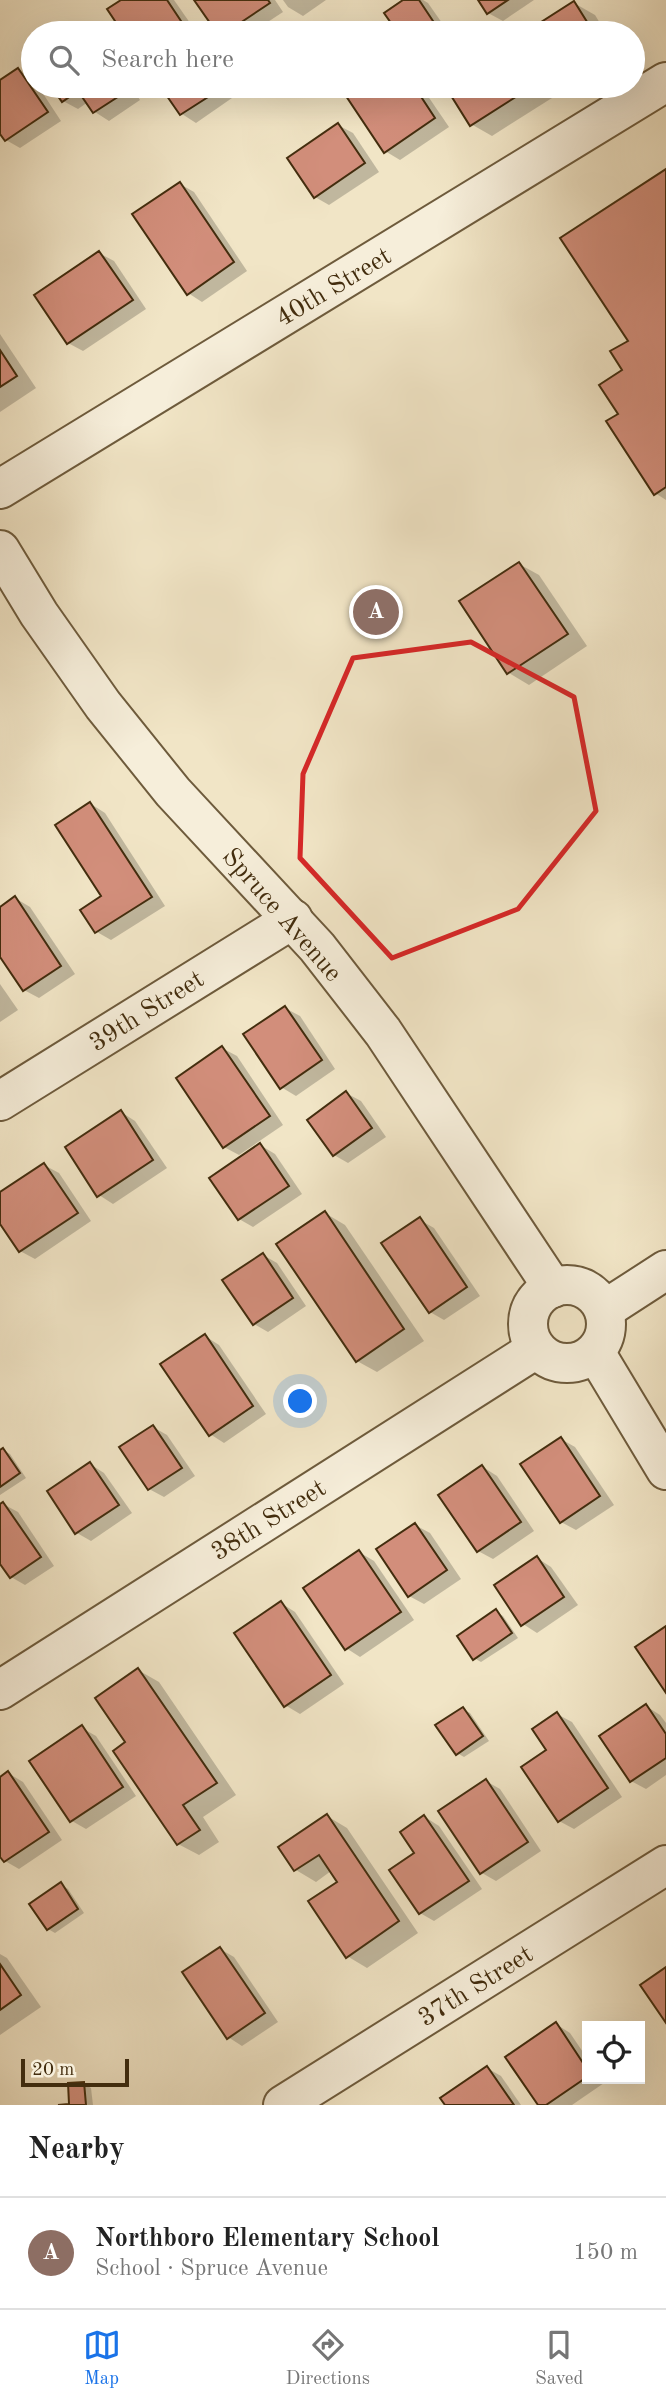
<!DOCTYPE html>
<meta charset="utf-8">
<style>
body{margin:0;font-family:"Old Standard TT",serif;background:#f6f6f6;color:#222}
.controls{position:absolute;right:21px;bottom:21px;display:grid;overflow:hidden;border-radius:0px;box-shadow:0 7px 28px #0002}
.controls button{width:63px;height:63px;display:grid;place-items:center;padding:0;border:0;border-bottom:2px solid #e0e0e0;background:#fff;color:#222;font:35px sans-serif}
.scale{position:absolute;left:21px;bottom:18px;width:108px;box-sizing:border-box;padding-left:7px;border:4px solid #432d0e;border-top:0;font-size:19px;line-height:24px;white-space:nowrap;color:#432d0e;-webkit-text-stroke:5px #f6eeda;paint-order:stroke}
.you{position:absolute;left:301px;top:1402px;width:24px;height:24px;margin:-18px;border:5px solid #fff;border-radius:50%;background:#1a73e8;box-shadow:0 0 0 10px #1a73e833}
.badge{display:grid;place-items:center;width:46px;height:46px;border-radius:50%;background:#1a73e8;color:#fff;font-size:23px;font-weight:700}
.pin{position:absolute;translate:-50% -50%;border:4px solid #fff;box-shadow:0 2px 7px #0006}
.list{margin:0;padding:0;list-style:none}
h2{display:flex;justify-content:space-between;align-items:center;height:91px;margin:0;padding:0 28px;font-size:30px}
h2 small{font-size:23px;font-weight:400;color:#767676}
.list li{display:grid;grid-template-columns:46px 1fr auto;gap:21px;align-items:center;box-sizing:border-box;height:112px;padding:0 28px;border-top:2px solid #e0e0e0}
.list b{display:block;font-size:26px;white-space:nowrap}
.list p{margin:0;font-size:23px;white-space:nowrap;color:#767676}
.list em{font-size:23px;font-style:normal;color:#767676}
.icon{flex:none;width:38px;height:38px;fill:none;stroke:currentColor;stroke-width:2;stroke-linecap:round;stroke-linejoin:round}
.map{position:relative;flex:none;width:666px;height:2105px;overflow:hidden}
.search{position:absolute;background:#fff;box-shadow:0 7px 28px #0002;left:21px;right:21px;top:21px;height:77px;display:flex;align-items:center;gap:18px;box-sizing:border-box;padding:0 24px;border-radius:38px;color:#767676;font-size:26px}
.sheet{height:203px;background:#fff}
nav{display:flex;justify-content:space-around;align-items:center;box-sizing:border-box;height:98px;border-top:2px solid #e0e0e0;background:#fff;font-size:19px;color:#767676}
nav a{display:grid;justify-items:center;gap:4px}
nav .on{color:#1a73e8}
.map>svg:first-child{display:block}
.shadow{fill:#0003}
.building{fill:#d28e7b;stroke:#432d0e;stroke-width:2}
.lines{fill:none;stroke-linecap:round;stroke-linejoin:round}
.street-casing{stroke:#6e5b3c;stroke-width:42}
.street{stroke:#f6eeda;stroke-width:38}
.marked{fill:none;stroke:#d62828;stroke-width:5;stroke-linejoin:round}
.labels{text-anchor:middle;stroke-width:6;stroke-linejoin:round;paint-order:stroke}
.street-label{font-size:26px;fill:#432d0e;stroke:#f6eeda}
</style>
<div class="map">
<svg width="666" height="2105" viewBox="0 0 666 2105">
<rect width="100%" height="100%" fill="#f1e5c6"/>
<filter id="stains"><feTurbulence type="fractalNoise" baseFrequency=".00286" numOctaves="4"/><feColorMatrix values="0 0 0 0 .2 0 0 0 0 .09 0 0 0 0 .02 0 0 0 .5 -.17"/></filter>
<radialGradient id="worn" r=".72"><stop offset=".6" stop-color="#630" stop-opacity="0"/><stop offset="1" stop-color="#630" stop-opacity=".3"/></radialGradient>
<g class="shadow">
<polygon points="124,0 174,0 197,33 125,33 109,10"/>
<polygon points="197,0 275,0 283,12 251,33 219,33"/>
<polygon points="283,0 326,0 303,16 288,7"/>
<polygon points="406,0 423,0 428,3 449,33 400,33 386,13"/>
<polygon points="480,0 534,0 503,21 488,13"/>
<polygon points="574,3 595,15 606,33 527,33"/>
<polygon points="81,26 95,33 70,33"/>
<polygon points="18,70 32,78 33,86 38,86 61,121 20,148 6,140 0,131 0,82"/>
<polygon points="53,86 131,86 140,100 109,121 95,112 88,102 78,109 63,101"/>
<polygon points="163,86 224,86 232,98 196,123 182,114"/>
<polygon points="358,86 421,86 449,127 400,160 385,151 346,94"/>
<polygon points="447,86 571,86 492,136 471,124"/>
<polygon points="338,125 353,133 379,172 329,205 315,197"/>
<polygon points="666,171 666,500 655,493 620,414 624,370"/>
<polygon points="180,184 194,192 247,271 202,302 188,293"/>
<polygon points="99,253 114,261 146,309 83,351 68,343"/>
<polygon points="0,334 36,388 0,412"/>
<polygon points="519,564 539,575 587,646 529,685 509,673"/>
<polygon points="91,804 105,813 165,906 111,940 97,932 82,910 104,897"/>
<polygon points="15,898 30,907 75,974 39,998 24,990 0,954 0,909"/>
<polygon points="0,984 18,1010 0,1022"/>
<polygon points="285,1008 300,1016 335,1069 296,1096 281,1087"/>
<polygon points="222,1048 237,1056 283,1125 239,1155 224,1147"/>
<polygon points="346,1093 361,1101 386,1137 348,1163 334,1155"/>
<polygon points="121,1112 135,1121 167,1168 113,1204 99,1195"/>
<polygon points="260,1145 275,1154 302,1194 253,1227 239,1219"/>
<polygon points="44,1165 59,1173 91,1221 35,1259 20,1251 0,1221 0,1195"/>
<polygon points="325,1213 345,1225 424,1341 377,1372 357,1361"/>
<polygon points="420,1220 434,1228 480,1296 444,1320 430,1312"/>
<polygon points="263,1255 277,1263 306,1306 268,1332 254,1324"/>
<polygon points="205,1336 219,1345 266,1414 224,1443 210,1434"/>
<polygon points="153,1427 167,1435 195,1476 164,1497 149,1489"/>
<polygon points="561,1439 575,1447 614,1505 576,1530 561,1522"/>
<polygon points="3,1450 10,1454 26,1478 0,1495 0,1452"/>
<polygon points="90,1464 104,1473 132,1513 91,1541 77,1533"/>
<polygon points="483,1467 497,1476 534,1531 493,1559 478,1551"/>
<polygon points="3,1504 18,1512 54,1566 25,1585 11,1577 0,1561 0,1506"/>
<polygon points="415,1525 430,1533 461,1579 424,1604 409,1596"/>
<polygon points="359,1552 374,1561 414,1620 360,1657 346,1648"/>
<polygon points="537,1558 551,1567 578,1605 537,1633 523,1624"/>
<polygon points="281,1603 295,1612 344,1684 300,1714 285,1705"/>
<polygon points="496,1612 503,1616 518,1638 481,1662 474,1658"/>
<polygon points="138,1670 159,1682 236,1795 203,1817 219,1842 199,1855 178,1844 128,1743"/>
<polygon points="646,1706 660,1715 666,1723 666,1775 646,1789 631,1781"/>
<polygon points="463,1709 470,1713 489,1741 464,1757 457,1753"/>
<polygon points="557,1714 572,1722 622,1797 574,1829 559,1821"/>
<polygon points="82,1728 96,1736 136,1796 86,1829 72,1821 31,1761"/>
<polygon points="8,1773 23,1782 62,1840 19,1869 5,1861 0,1854 0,1779"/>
<polygon points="486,1781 500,1789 541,1851 496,1881 482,1873"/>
<polygon points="327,1816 347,1828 418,1933 367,1968 347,1956 339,1882 331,1871 316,1882 296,1870"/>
<polygon points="425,1817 439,1826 482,1889 434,1921 420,1913 416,1854"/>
<polygon points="61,1885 68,1889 84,1913 55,1933 48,1929"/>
<polygon points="220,1949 234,1957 278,2022 242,2046 228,2037"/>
<polygon points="0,1954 7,1958 41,2007 0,2035"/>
<polygon points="556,2024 570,2033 587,2058 587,2079 601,2079 604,2083 572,2105 540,2105"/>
<polygon points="487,2068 501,2076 521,2105 447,2105"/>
<polygon points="84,2084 91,2088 93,2105 71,2105"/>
</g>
<g class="building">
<polygon points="121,0 167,0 189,33 123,33 107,9"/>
<polygon points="194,0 268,0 270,3 225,33 217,33"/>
<polygon points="403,0 419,0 441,33 398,33 384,13"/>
<polygon points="478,0 508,0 487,14"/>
<polygon points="574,1 594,33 524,33"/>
<polygon points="18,68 48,112 5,141 0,134 0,80"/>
<polygon points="51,86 123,86 127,91 93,113 78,91 62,102"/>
<polygon points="160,86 216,86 219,90 180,115"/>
<polygon points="355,86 414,86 435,118 384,153 344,93"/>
<polygon points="445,86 533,86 470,126"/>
<polygon points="338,123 365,163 314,198 287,158"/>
<polygon points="666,169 666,487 654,495 606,421 618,414 599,385 622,370 610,351 628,341 560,238"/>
<polygon points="180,182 234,262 187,295 132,214"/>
<polygon points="99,251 133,300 67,344 34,295"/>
<polygon points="0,350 17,376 0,387"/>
<polygon points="519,562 568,634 507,674 459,601"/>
<polygon points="90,802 152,897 95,933 80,910 101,896 55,825"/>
<polygon points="15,896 61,966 23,991 0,957 0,907"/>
<polygon points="285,1006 322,1060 280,1089 243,1034"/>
<polygon points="222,1046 270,1116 223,1148 176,1078"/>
<polygon points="346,1091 372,1128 333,1156 307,1120"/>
<polygon points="121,1110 153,1160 97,1197 65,1147"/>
<polygon points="260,1143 289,1186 238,1220 209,1178"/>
<polygon points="44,1163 78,1213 19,1252 0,1224 0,1192"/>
<polygon points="325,1211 404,1329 356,1362 276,1244"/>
<polygon points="420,1217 467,1287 429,1313 381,1243"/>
<polygon points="263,1253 293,1298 253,1325 222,1280"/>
<polygon points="205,1334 253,1406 209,1436 160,1364"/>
<polygon points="153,1425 182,1468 148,1490 119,1447"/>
<polygon points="561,1437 600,1496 560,1523 520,1464"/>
<polygon points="3,1448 20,1473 0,1487 0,1450"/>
<polygon points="90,1462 119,1505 75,1534 47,1491"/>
<polygon points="482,1465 521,1522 477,1552 438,1495"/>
<polygon points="3,1502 41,1557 10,1578 0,1564 0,1504"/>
<polygon points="415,1523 447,1570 408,1597 376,1549"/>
<polygon points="359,1550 401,1612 345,1650 303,1588"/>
<polygon points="537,1556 564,1597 521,1626 494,1585"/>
<polygon points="281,1601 331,1675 284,1707 234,1633"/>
<polygon points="496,1609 512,1633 473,1660 457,1636"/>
<polygon points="666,1626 666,1693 635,1647"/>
<polygon points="138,1668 217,1783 183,1805 200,1830 177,1845 113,1751 125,1742 95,1698"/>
<polygon points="646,1704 666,1734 666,1758 630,1782 599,1736"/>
<polygon points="463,1707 483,1736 456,1755 435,1725"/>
<polygon points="557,1712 608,1788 558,1822 521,1767 546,1750 532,1729"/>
<polygon points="82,1725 123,1787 70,1822 29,1761"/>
<polygon points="8,1771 49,1832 4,1862 0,1857 0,1777"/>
<polygon points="486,1779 528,1842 480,1874 438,1811"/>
<polygon points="327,1814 399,1921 346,1958 308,1901 337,1882 319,1855 294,1871 278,1847"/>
<polygon points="424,1815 469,1881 419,1914 389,1870 414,1853 400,1832"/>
<polygon points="61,1882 78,1909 47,1930 29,1904"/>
<polygon points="220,1947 265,2013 227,2039 182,1972"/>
<polygon points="0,1964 21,1995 0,2010"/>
<polygon points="666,1967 666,2023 640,1985"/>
<polygon points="556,2022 587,2069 587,2077 546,2105 538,2105 505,2057"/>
<polygon points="487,2066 514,2105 445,2105 440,2098"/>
<polygon points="84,2082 86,2105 58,2105 69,2104 68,2083"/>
</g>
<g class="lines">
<g class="street-casing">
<g id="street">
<polyline points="0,489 666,82"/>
<polyline points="0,550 39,614 103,705 173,792 317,947 383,1032 553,1288"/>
<polyline points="0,1101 293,919"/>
<circle cx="567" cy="1324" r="39"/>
<polyline points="604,1310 666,1270"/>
<polyline points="595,1352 666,1470"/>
<polyline points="0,1690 536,1349"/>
<polyline points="283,2105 666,1865"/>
</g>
</g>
<use href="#street" class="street"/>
</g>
<path class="marked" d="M471 642 574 697 596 811 518 909 392 958 300 858 303 774 353 658Z"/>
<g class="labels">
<g class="street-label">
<text transform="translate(333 286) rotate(-31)" y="9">40th Street</text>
<text transform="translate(283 914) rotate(49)" y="9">Spruce Avenue</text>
<text transform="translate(146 1010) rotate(-32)" y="9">39th Street</text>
<text transform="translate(268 1519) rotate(-32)" y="9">38th Street</text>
<text transform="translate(475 1985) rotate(-32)" y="9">37th Street</text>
</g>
</g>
<rect width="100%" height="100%" filter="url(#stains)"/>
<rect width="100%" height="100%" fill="url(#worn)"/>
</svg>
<div class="controls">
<button><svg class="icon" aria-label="locate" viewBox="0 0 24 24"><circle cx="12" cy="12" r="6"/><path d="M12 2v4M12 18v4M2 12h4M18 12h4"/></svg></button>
</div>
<div class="scale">20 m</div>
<div class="you"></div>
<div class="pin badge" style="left:376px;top:612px;background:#8d6e63">A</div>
<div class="search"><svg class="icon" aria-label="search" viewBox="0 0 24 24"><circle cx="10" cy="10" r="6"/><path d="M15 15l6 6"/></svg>Search here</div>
</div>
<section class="sheet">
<h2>Nearby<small></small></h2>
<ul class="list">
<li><span class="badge" style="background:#8d6e63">A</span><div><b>Northboro Elementary School</b><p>School · Spruce Avenue</p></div><em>150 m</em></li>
</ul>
</section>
<nav>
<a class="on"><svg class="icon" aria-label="map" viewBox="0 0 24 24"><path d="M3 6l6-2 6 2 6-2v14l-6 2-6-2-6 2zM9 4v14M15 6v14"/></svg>Map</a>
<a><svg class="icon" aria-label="directions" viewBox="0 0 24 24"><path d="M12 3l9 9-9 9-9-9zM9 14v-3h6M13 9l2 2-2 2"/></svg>Directions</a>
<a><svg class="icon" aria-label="saved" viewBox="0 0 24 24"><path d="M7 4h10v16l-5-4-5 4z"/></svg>Saved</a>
</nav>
